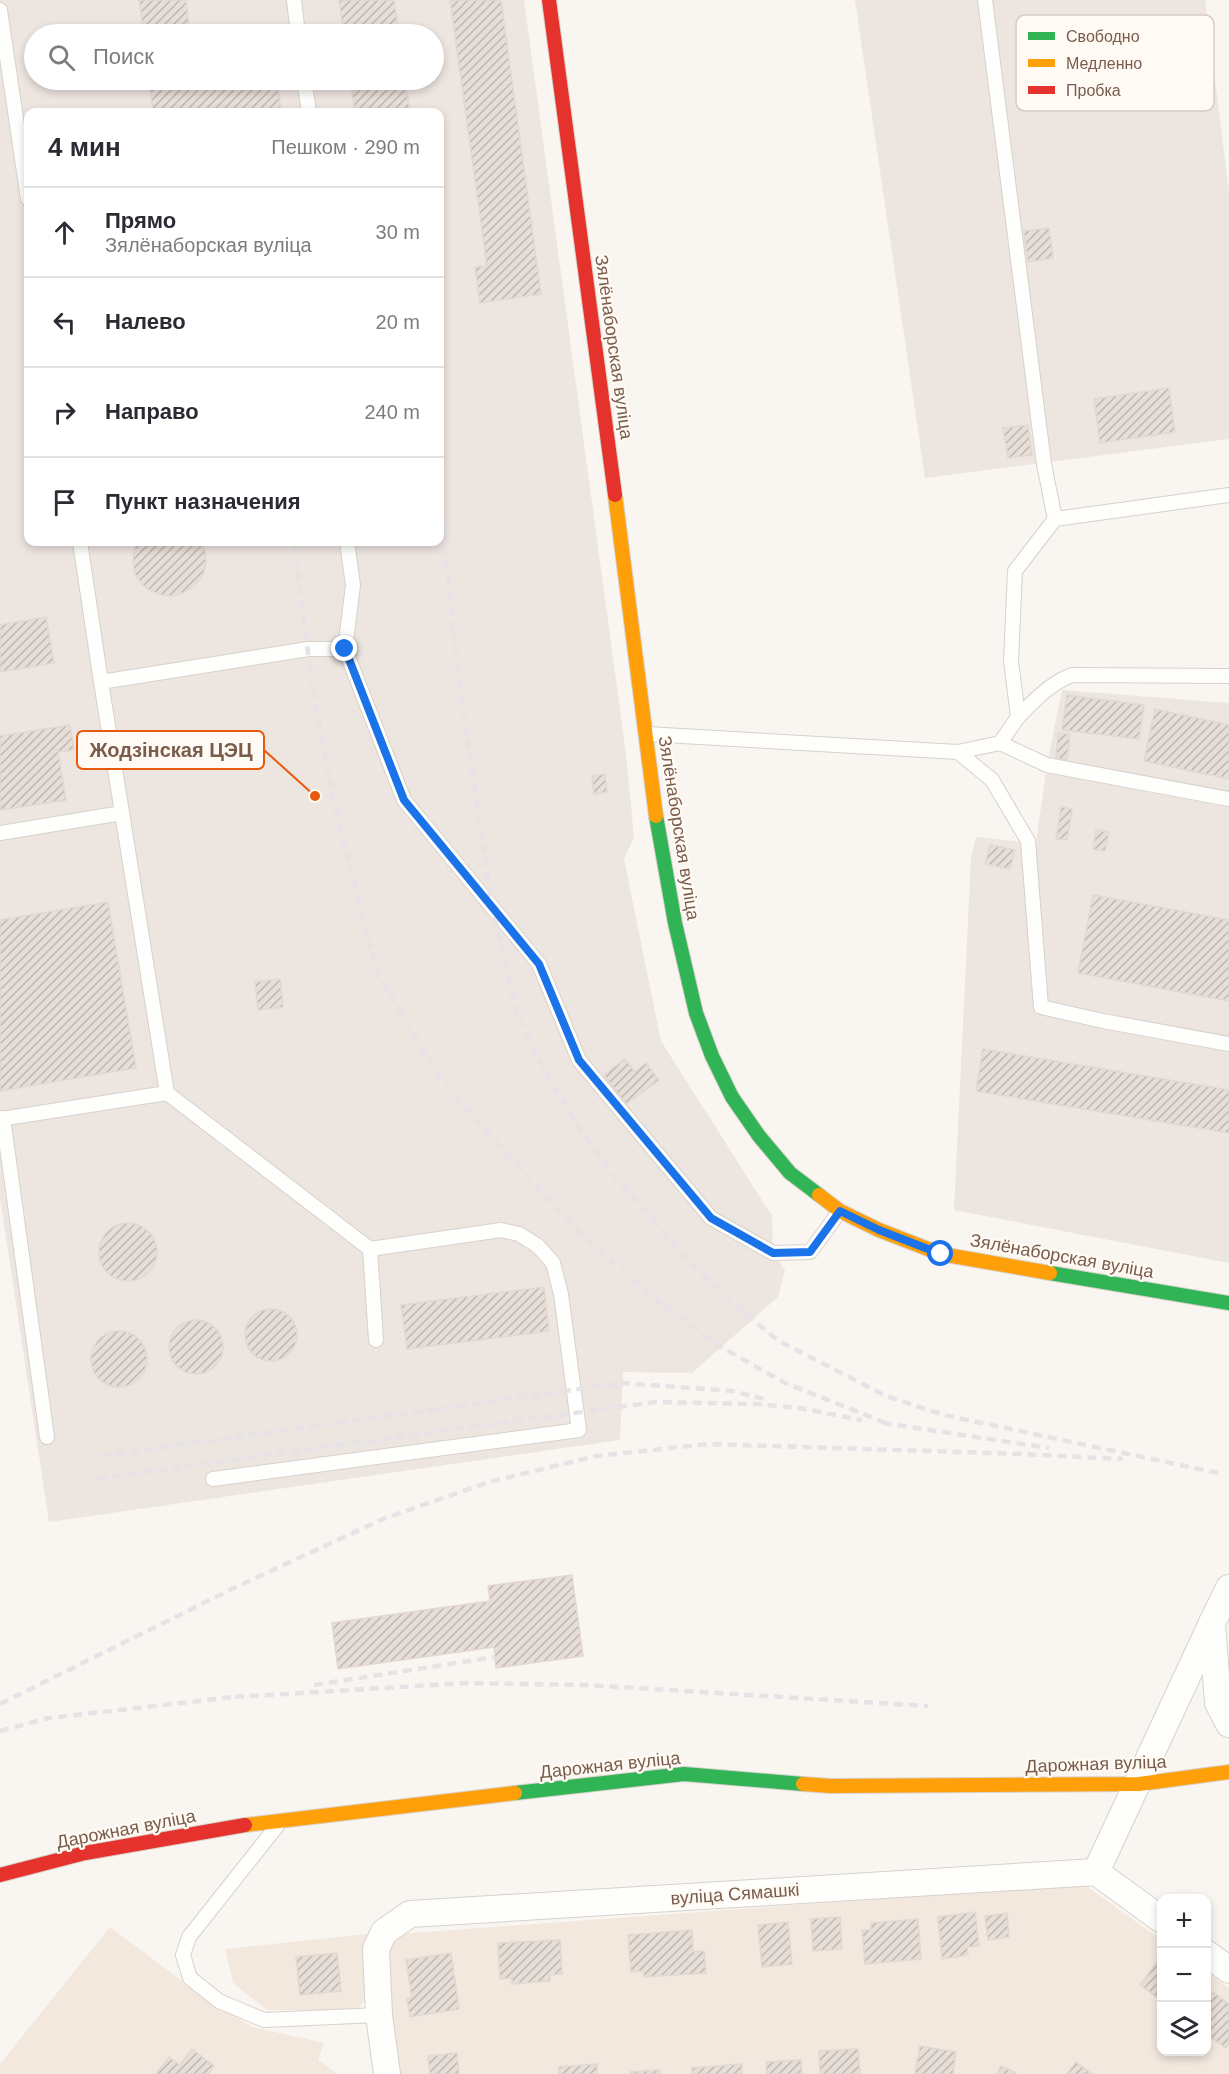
<!DOCTYPE html>
<html lang="ru">
<meta charset="utf-8">
<style>
body{margin:0;font-family:Helvetica,sans-serif;background:#f2f2f3;color:#2b2b33}
.controls{position:absolute;right:18px;bottom:18px;display:grid;overflow:hidden;border-radius:12px;box-shadow:0 3px 9px #0003}
.controls button{width:54px;height:54px;display:grid;place-items:center;padding:0;border:0;border-bottom:2px solid #e1e1e2;background:#fff;color:#2b2b33;font:30px sans-serif}
.stop{position:absolute;width:18px;height:18px;margin:-14px;border:4px solid #1a73e8;border-radius:50%;background:#fff}
.stop.end{background:#1a73e8;border-color:#fff;box-shadow:0 2px 6px #0008}
.list{margin:0;padding:0;list-style:none}
h2{display:flex;justify-content:space-between;align-items:center;height:78px;margin:0;padding:0 24px;font-size:26px}
h2 small{font-size:20px;font-weight:400;color:#7c7c81}
.list li{display:grid;grid-template-columns:39px 1fr auto;gap:18px;align-items:center;box-sizing:border-box;height:90px;padding:0 24px;border-top:2px solid #e1e1e2}
.list b{display:block;font-size:22px;white-space:nowrap}
.list p{margin:0;font-size:20px;white-space:nowrap;color:#7c7c81}
.list em{font-size:20px;font-style:normal;color:#7c7c81}
.icon{flex:none;width:33px;height:33px;fill:none;stroke:currentColor;stroke-width:2;stroke-linecap:round;stroke-linejoin:round}
.map{position:relative;flex:none;width:1229px;height:2074px;overflow:hidden}
.search{position:absolute;background:#fff;box-shadow:0 3px 9px #0003;left:24px;top:24px;width:420px;height:66px;display:flex;align-items:center;gap:15px;box-sizing:border-box;padding:0 21px;border-radius:33px;color:#7c7c81;font-size:22px}
.panel{position:absolute;background:#fff;box-shadow:0 3px 9px #0003;left:24px;top:108px;width:420px;height:438px;border-radius:12px}
.map>svg:first-child{display:block}
.residential{fill:#f2e8de}
.industrial{fill:#ede5e0;fill-rule:evenodd}
.building{fill:url(#building-hatch);stroke:#e2d8d2;stroke-width:1.5}
.lines{fill:none;stroke-linecap:round;stroke-linejoin:round}
.lane-casing{stroke:#d7d1cb;stroke-width:16}
.street-casing{stroke:#d7d1cb;stroke-width:28}
.fast-casing{stroke:#d9d2cb;stroke-width:16}
.slow-casing{stroke:#d9d2cb;stroke-width:16}
.jam-casing{stroke:#d9d2cb;stroke-width:16}
.lane{stroke:#fefefd;stroke-width:14}
.street{stroke:#fefefd;stroke-width:26}
.fast{stroke:#30b455;stroke-width:14}
.slow{stroke:#ff9f0a;stroke-width:14}
.jam{stroke:#e5322d;stroke-width:14}
.rail{stroke:#e6e3e7;stroke-width:4.5;stroke-dasharray:9 6;stroke-linecap:butt}
.route{stroke:#1a73e8;stroke-width:8}
.labels{text-anchor:middle;stroke-width:4.5;stroke-linejoin:round;paint-order:stroke}
.street-label{font-size:18px;fill:#7a5c4d;stroke:#fffaf3}
.key{fill:#fffaf3;stroke:#d7cbc1;stroke-width:1.5}
.key-label{font-size:16px;fill:#7a5c4d}
.leader{fill:none;stroke:#e8590c;stroke-width:2}
.callout-dot{fill:#e8590c;stroke:#fffaf3;stroke-width:2}
.callout{fill:#fffaf3;stroke:#e8590c;stroke-width:2}
.callout-label{font-size:20px;text-anchor:middle;font-weight:bold;fill:#7a5c4d}
</style>
<div class="map">
<svg width="1229" height="2074" viewBox="0 0 1229 2074">
<defs>
<pattern id="building-hatch" width="6" height="6" patternUnits="userSpaceOnUse" patternTransform="scale(1.5)"><rect width="6" height="6" fill="#e6ded7"/><path d="M-1 1l2-2M0 6l6-6M5 7l2-2" fill="none" stroke="#bfb7b1"/></pattern>
</defs>
<rect width="100%" height="100%" fill="#f9f5f0"/>
<g class="residential">
<polygon points="1084,1884 1161,1940 1162,2052 1206,2052 1207,1972 1229,1988 1229,2074 400,2074 384,1957 398,1934"/>
<polygon points="110,1927 193,1989 252,2027 324,2043 318,2060 338,2074 0,2074 0,2064"/>
<polygon points="367,1934 365,1999 357,2010 267,2010 233,1983 225,1949"/>
</g>
<g class="industrial">
<path d="M0 0H524L626 754 634 837 624 859 661 1041 772 1216 773 1253 785 1270 778 1297 692 1373 623 1372 620 1440 49 1522 0 1198ZM34 34H434V80H34ZM28 112H440V542H28Z"/>
<polygon points="855,0 1205,0 1229,192 1229,439 925,478"/>
<polygon points="1062,690 1229,703 1229,1263 954,1210 971,858 976,837 1036,843 1047,765"/>
</g>
<g class="building">
<polygon points="139,0 186,0 190,34 144,34"/>
<polygon points="339,0 394,0 399,34 344,34"/>
<polygon points="450,0 501,0 541,294 480,303 475,267 487,266"/>
<polygon points="253,31 253,34 225,34"/>
<polygon points="149,80 277,80 281,112 153,112"/>
<polygon points="350,80 405,80 410,112 355,112"/>
<polygon points="1049,228 1053,258 1028,262 1024,231"/>
<polygon points="1169,388 1175,432 1100,443 1094,399"/>
<polygon points="1028,425 1032,455 1008,458 1003,428"/>
<polygon points="137,542 201,542 205,551 206,563 203,575 195,585 185,592 173,596 162,595 151,591 142,584 135,574 133,563 134,551"/>
<polygon points="46,617 54,663 0,672 0,625"/>
<polygon points="1067,695 1144,705 1139,739 1062,730"/>
<polygon points="1155,709 1229,725 1229,779 1144,761"/>
<polygon points="70,725 74,750 58,752 66,800 0,810 0,736"/>
<polygon points="1058,733 1070,734 1067,760 1056,758"/>
<polygon points="605,774 607,792 594,794 592,776"/>
<polygon points="1061,807 1072,809 1067,840 1056,839"/>
<polygon points="1096,830 1109,832 1105,851 1093,849"/>
<polygon points="990,845 1015,850 1010,869 985,864"/>
<polygon points="1093,895 1229,920 1229,1001 1078,973"/>
<polygon points="108,902 136,1068 0,1091 0,920"/>
<polygon points="280,979 283,1007 258,1010 255,982"/>
<polygon points="983,1049 1229,1090 1229,1133 976,1091"/>
<polygon points="625,1059 635,1072 646,1063 659,1080 626,1104 604,1075"/>
<circle cx="128" cy="1252" r="29"/>
<polygon points="544,1287 549,1331 407,1349 401,1305"/>
<circle cx="271" cy="1335" r="26"/>
<circle cx="196" cy="1347" r="27"/>
<circle cx="119" cy="1359" r="28"/>
<polygon points="572,1575 583,1656 496,1668 494,1647 338,1669 332,1623 490,1601 488,1586"/>
<polygon points="975,1912 979,1946 967,1947 968,1955 942,1959 938,1917"/>
<polygon points="1007,1913 1009,1937 988,1940 985,1916"/>
<polygon points="840,1917 842,1949 813,1951 811,1919"/>
<polygon points="918,1919 921,1959 865,1964 862,1930 871,1930 871,1923"/>
<polygon points="788,1922 792,1964 762,1967 758,1925"/>
<polygon points="692,1930 693,1952 704,1951 706,1973 644,1977 643,1971 631,1972 628,1935"/>
<polygon points="560,1940 562,1974 550,1975 550,1981 512,1984 512,1978 500,1979 498,1943"/>
<polygon points="337,1953 341,1991 300,1995 296,1957"/>
<polygon points="451,1953 459,2009 410,2017 407,1999 412,1998 406,1960"/>
<polygon points="1162,1955 1162,2001 1140,1985"/>
<polygon points="1213,1992 1229,2004 1229,2044 1226,2048 1206,2034 1206,2002"/>
<polygon points="920,2046 956,2052 953,2074 915,2074"/>
<polygon points="192,2049 214,2066 208,2074 156,2074 169,2057 180,2065"/>
<polygon points="858,2049 860,2074 820,2074 819,2051"/>
<polygon points="457,2053 459,2074 430,2074 428,2056"/>
<polygon points="801,2060 802,2074 767,2074 766,2062"/>
<polygon points="1076,2062 1092,2074 1067,2074"/>
<polygon points="597,2064 597,2074 559,2074 559,2067"/>
<polygon points="742,2064 742,2074 692,2074 692,2068"/>
<polygon points="1001,2066 1016,2073 1015,2074 997,2074"/>
<polygon points="660,2070 660,2074 630,2074 630,2072"/>
</g>
<g class="lines">
<g class="lane-casing">
<g id="lane">
<polyline points="294,0 298,34"/>
<polyline points="985,0 1044,464 1055,519"/>
<polyline points="0,10 28,199"/>
<polyline points="304,80 309,112"/>
<polyline points="80,542 101,682"/>
<polyline points="347,542 353,585 345,649 404,800 539,964 579,1060 711,1218 773,1253 810,1252 840,1211"/>
<path d="M1018 717C1035 700 1049 684 1072 675L1229 676"/>
<polyline points="647,734 958,752 1000,743 1047,765 1229,799"/>
<polyline points="1000,743 1018,717 1011,661 1015,571 1055,519 1229,495"/>
<polyline points="958,752 992,780 1028,841 1041,1007 1103,1021 1229,1044"/>
<polyline points="0,833 122,813"/>
<polyline points="167,1093 370,1249 376,1340"/>
<polyline points="3,1118 47,1437"/>
<polyline points="0,1119 167,1093 101,682 308,649 345,649"/>
<polyline points="213,1479 579,1430 561,1294 553,1263 538,1246 519,1234 501,1230 370,1249"/>
<polyline points="277,1826 189,1937 183,1955 190,1978 219,2001 264,2020 379,2015"/>
</g>
</g>
<g class="street-casing">
<g id="street">
<polyline points="1229,1588 1212,1623 1218,1703 1229,1724"/>
<polyline points="1096,1872 1212,1623"/>
<polyline points="1206,1953 1229,1970"/>
<polyline points="387,2074 379,2015 376,1949 384,1932 410,1914 1096,1872 1162,1920"/>
</g>
</g>
<g class="fast-casing">
<g id="fast">
<polyline points="656,816 675,923 696,1013 712,1056 732,1097 759,1136 790,1173 819,1195"/>
<polyline points="1050,1273 1229,1303"/>
<polyline points="515,1793 684,1774 803,1784"/>
</g>
</g>
<g class="slow-casing">
<g id="slow">
<polyline points="615,495 656,816"/>
<polyline points="819,1195 840,1211 879,1230 941,1254 1050,1273"/>
<polyline points="803,1784 831,1786 1139,1784 1229,1772"/>
<polyline points="245,1825 515,1793"/>
</g>
</g>
<g class="jam-casing">
<g id="jam">
<polyline points="549,0 615,495"/>
<polyline points="0,1875 85,1853 245,1825"/>
</g>
</g>
<use href="#lane" class="lane"/>
<use href="#street" class="street"/>
<use href="#fast" class="fast"/>
<use href="#slow" class="slow"/>
<use href="#jam" class="jam"/>
<g class="rail">
<polyline points="440,501 457,667 491,901 518,1017 550,1080 579,1128 615,1177 694,1267 753,1320 779,1341 886,1396 944,1415 1218,1473"/>
<polyline points="294,542 312,684 333,798 377,973 438,1075 458,1100 574,1227 651,1296 721,1347 785,1383 891,1425"/>
<polyline points="883,1423 1049,1448"/>
<polyline points="101,1456 622,1383 732,1391 764,1399"/>
<polyline points="98,1478 655,1402 755,1404 799,1408 862,1420"/>
<polyline points="314,1685 495,1657"/>
<polyline points="235,1697 467,1683 587,1685 928,1706"/>
<polyline points="0,1704 234,1588 383,1519 489,1482 596,1456 708,1444 1023,1454 1123,1459"/>
<polyline points="0,1731 49,1718 243,1696"/>
</g>
</g>
<g class="lines">
<polyline class="route" points="345,649 404,800 539,964 579,1060 711,1218 773,1253 810,1252 840,1211 879,1230 941,1254"/>
</g>
<g class="labels">
<g class="street-label">
<text transform="translate(614 347) rotate(82)" y="6">Зялёнаборская вуліца</text>
<text transform="translate(679 828) rotate(81)" y="6">Зялёнаборская вуліца</text>
<text transform="translate(1062 1256) rotate(10)" y="6">Зялёнаборская вуліца</text>
<text transform="translate(1096 1764) rotate(-2)" y="6">Дарожная вуліца</text>
<text transform="translate(610 1765) rotate(-6)" y="6">Дарожная вуліца</text>
<text transform="translate(126 1829) rotate(-11)" y="6">Дарожная вуліца</text>
<text transform="translate(735 1894) rotate(-4)" y="6">вуліца Сямашкі</text>
</g>
</g>
<rect x="1016" y="15" width="198" height="96" rx="9" class="key"/>
<rect x="1028" y="32" width="27" height="8" fill="#30b455"/>
<rect x="1028" y="59" width="27" height="8" fill="#ff9f0a"/>
<rect x="1028" y="86" width="27" height="8" fill="#e5322d"/>
<g class="key-label">
<text x="1066" y="42">Свободно</text>
<text x="1066" y="69">Медленно</text>
<text x="1066" y="96">Пробка</text>
</g>
<path class="leader" d="M315 796L264 750"/>
<circle class="callout-dot" cx="315" cy="796" r="6"/>
<rect class="callout" x="77" y="731" width="187" height="38" rx="6"/>
<g class="callout-label">
<text x="171" y="757">Жодзінская ЦЭЦ</text>
</g>
</svg>
<div class="controls">
<button>+</button>
<button>−</button>
<button><svg class="icon" aria-label="layers" viewBox="0 0 24 24"><path d="M12 4l9 5-9 5-9-5zM3 14l9 5 9-5"/></svg></button>
</div>
<div class="stop" style="left:941px;top:1254px"></div>
<div class="stop end" style="left:345px;top:649px"></div>
<div class="search"><svg class="icon" aria-label="search" viewBox="0 0 24 24"><circle cx="10" cy="10" r="6"/><path d="M15 15l6 6"/></svg>Поиск</div>
<section class="panel">
<h2>4 мин<small>Пешком · 290 m</small></h2>
<ul class="list">
<li><svg class="icon" aria-label="ahead" viewBox="0 0 24 24"><path d="M12 20V5M6 11l6-6 6 6"/></svg><div><b>Прямо</b><p>Зялёнаборская вуліца</p></div><em>30 m</em></li>
<li><svg class="icon" aria-label="left" viewBox="0 0 24 24"><path d="M17 20v-9H6M10 6l-5 5 5 5"/></svg><div><b>Налево</b></div><em>20 m</em></li>
<li><svg class="icon" aria-label="right" viewBox="0 0 24 24"><path d="M7 20v-9h11M14 6l5 5-5 5"/></svg><div><b>Направо</b></div><em>240 m</em></li>
<li><svg class="icon" aria-label="arrive" viewBox="0 0 24 24"><path d="M6 21V4h12l-3 4 3 4H6"/></svg><div><b>Пункт назначения</b></div></li>
</ul>
</section>
</div>
